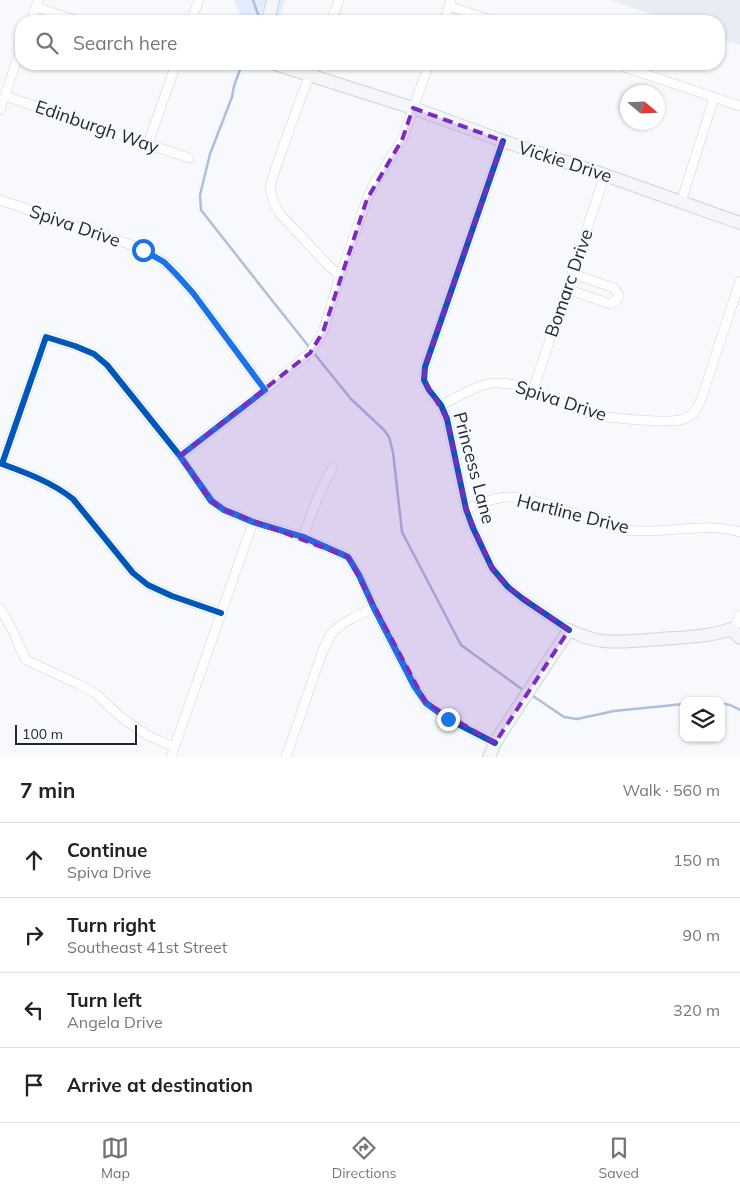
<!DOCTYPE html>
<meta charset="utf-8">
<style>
body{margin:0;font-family:Mulish,sans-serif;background:#f2f2f2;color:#222}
.controls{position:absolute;right:15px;bottom:15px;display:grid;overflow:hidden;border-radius:10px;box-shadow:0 1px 4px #0004}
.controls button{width:45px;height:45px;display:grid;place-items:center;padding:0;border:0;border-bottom:1px solid #e0e0e0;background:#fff;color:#222;font:25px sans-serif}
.compass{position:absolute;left:620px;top:85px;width:45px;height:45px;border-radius:50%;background:#fff;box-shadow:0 1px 4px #0004;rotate:109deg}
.scale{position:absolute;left:15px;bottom:12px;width:122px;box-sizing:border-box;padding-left:5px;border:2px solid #242931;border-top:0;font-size:14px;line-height:18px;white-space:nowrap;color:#242931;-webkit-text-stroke:4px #f6f9fd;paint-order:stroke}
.stop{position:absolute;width:15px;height:15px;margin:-11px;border:4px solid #1a73e8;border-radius:50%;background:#fff}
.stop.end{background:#1a73e8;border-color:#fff;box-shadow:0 1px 5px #0008}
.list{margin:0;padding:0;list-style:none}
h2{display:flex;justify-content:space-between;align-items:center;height:65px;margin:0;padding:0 20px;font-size:21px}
h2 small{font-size:16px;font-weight:400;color:#767676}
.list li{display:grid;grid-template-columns:32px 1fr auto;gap:15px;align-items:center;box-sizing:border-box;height:75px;padding:0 20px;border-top:1px solid #e0e0e0}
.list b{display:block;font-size:19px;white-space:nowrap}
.list p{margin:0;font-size:16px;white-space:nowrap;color:#767676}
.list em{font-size:16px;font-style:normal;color:#767676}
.icon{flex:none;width:28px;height:28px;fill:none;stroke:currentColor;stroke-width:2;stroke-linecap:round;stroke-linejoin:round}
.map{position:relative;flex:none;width:740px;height:757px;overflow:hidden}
.search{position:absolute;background:#fff;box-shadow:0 1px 4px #0004;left:15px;right:15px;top:15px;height:55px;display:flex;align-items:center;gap:12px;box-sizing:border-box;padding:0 18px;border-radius:20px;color:#767676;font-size:19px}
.sheet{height:365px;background:#fff}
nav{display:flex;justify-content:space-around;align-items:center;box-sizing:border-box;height:70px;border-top:1px solid #e0e0e0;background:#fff;font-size:14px;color:#767676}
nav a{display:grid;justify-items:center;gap:2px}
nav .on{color:#6e7278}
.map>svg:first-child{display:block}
.built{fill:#e8edf5}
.green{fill:#e3edfd}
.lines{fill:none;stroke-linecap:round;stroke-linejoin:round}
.stream{stroke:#afbfda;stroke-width:2.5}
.street-casing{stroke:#d0d4d9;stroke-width:10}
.secondary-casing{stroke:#d0d4d9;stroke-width:14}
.street{stroke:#fefeff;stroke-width:9}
.secondary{stroke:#f4f6f9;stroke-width:12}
.cycleway-casing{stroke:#f6f9fd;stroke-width:9}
.cycleway{stroke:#0057b8;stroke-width:6}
.route{stroke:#1a73e8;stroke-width:6}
.marked{fill:#7b2cbf;fill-opacity:0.2;stroke:#7b2cbf;stroke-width:4;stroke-dasharray:10 6;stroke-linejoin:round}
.labels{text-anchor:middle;stroke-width:5;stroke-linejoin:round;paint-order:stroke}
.street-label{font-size:18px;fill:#242931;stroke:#f6f9fd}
</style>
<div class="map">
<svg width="740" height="757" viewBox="0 0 740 757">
<rect width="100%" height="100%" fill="#f7f9fc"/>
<polygon class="built" points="610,0 740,0 740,45 719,38 719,21 671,21"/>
<polygon class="green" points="234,0 285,0 278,21 240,21 241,17"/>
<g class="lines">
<g class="stream">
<polyline points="253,0 259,17 258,21"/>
<polyline points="242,64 234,86 232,97 210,154 200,195 201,210 267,294 310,348"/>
<polyline points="313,352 351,399 384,430 389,437 393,452 402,532 461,645 523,690"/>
<polyline points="530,694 564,717 577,719 614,711 684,704"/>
<polyline points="721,703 730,705 740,710"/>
</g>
<g class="street-casing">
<g id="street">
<polyline points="449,6 493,21"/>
<polyline points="36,7 78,21"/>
<polyline points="31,21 38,0"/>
<polyline points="191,21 199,0"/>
<polyline points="331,21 339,0"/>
<polyline points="444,21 451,0"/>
<polyline points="315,64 303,92 277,164 270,186 273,201 280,214 329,266 340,276"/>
<polyline points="615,64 740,106"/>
<polyline points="5,96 189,158"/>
<polyline points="0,110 21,48"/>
<polyline points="503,141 425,367 424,380 429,390 441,405 447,419 466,509 473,528 492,568 508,587 523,599 569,630"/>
<polyline points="148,144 176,64"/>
<polyline points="0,200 143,249 164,262 177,274 193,293 265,390"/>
<polyline points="681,202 714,98"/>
<polyline points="567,289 610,304 617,300 619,295 614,288 573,274"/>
<polyline points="533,390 605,175"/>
<path d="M441 405C455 399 479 383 494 383 525 381 559 404 588 413 604 418 669 424 684 419 693 416 697 408 701 400L740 281"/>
<polyline points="180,456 265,390 301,360 310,353 316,343 323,332 340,276 367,199 375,182 402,140 429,64"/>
<path d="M466 509C477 505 488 500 499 498 526 492 579 516 607 525 613 526 619 529 625 530 663 535 703 521 740 532"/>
<polyline points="303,537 319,494 333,467"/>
<polyline points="0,608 13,631 21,650 26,660 78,684 96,694 122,718 147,735 174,747"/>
<path d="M221 613 172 596 148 585 133 573 73 499C53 483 27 473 2 464L46 337 75 346 94 354 107 365 180 456 211 501 224 510 237 515 253 522 303 537 348 557 359 575 374 608 415 687 426 703 448 719 495 743"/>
<polyline points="731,629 736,625 740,615"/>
<polyline points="171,757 253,522"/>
<path d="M286 757 322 653C325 646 328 638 333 632 344 621 360 614 374 608"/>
</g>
</g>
<g class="secondary-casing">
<g id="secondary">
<polyline points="268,21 273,0"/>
<polyline points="275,64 413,108 503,141 605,175 740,223"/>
<path d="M489 757 495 743 503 730 569 630C580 635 591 640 603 641 622 643 642 640 661 639 685 637 709 637 731 629L740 638"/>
</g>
</g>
<use href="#street" class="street"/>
<use href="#secondary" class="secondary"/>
<g class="cycleway-casing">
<g id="cycleway">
<polyline points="503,141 425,367 424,380 429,390 441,405 447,419 466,509 473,528 492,568 508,587 523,599 569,630"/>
<path d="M221 613 172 596 148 585 133 573 73 499C53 483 27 473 2 464L46 337 75 346 94 354 107 365 180 456 211 501 224 510 237 515 253 522 303 537 348 557 359 575 374 608 415 687 426 703 448 719 495 743"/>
</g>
</g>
<use href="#cycleway" class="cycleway"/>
</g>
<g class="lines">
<polyline class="route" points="143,250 164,262 176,274 193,293 265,390 180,456 212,501 224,510 253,522 303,537 348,557 359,575 374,608 414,686 426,703 448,719"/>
</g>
<path class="marked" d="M413 108 503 141 425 367 424 380 447 419 466 509 492 568 508 587 569 630 495 743 426 703 348 557 224 510 211 501 180 456 310 353 323 332 367 199 402 140Z"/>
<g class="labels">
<g class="street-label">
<text transform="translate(97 127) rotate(19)" y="6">Edinburgh Way</text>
<text transform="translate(565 162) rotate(18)" y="6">Vickie Drive</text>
<text transform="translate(75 226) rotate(19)" y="6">Spiva Drive</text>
<text transform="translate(569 283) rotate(-71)" y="6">Bomarc Drive</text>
<text transform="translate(561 401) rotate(18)" y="6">Spiva Drive</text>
<text transform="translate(474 468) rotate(75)" y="6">Princess Lane</text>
<text transform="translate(573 514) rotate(14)" y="6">Hartline Drive</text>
</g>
</g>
</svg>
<div class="controls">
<button><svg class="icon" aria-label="layers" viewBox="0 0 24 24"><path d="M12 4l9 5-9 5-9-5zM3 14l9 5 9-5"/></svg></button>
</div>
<svg class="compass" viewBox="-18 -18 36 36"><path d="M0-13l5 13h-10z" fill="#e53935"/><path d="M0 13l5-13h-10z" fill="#767676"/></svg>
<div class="scale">100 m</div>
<div class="stop" style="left:143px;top:250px"></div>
<div class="stop end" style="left:448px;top:719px"></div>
<div class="search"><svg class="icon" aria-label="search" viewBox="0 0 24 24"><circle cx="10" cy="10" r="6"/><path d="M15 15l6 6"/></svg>Search here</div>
</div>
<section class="sheet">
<h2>7 min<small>Walk · 560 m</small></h2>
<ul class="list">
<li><svg class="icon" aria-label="ahead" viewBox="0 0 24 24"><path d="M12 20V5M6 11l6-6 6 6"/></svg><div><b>Continue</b><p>Spiva Drive</p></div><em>150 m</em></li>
<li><svg class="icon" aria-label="right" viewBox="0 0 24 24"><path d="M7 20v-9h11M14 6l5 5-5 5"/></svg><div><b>Turn right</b><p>Southeast 41st Street</p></div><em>90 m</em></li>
<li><svg class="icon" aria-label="left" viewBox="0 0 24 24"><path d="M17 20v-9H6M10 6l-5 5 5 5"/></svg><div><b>Turn left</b><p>Angela Drive</p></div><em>320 m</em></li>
<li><svg class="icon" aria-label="arrive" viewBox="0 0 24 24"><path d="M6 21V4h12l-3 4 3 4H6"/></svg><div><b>Arrive at destination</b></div></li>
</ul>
</section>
<nav>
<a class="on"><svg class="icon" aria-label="map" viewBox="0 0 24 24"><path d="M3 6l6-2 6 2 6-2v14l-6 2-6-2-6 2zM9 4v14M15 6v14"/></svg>Map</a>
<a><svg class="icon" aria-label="directions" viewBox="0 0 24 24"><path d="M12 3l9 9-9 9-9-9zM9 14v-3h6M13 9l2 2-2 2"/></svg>Directions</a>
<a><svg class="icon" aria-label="saved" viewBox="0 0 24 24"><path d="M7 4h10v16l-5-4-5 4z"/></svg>Saved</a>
</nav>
